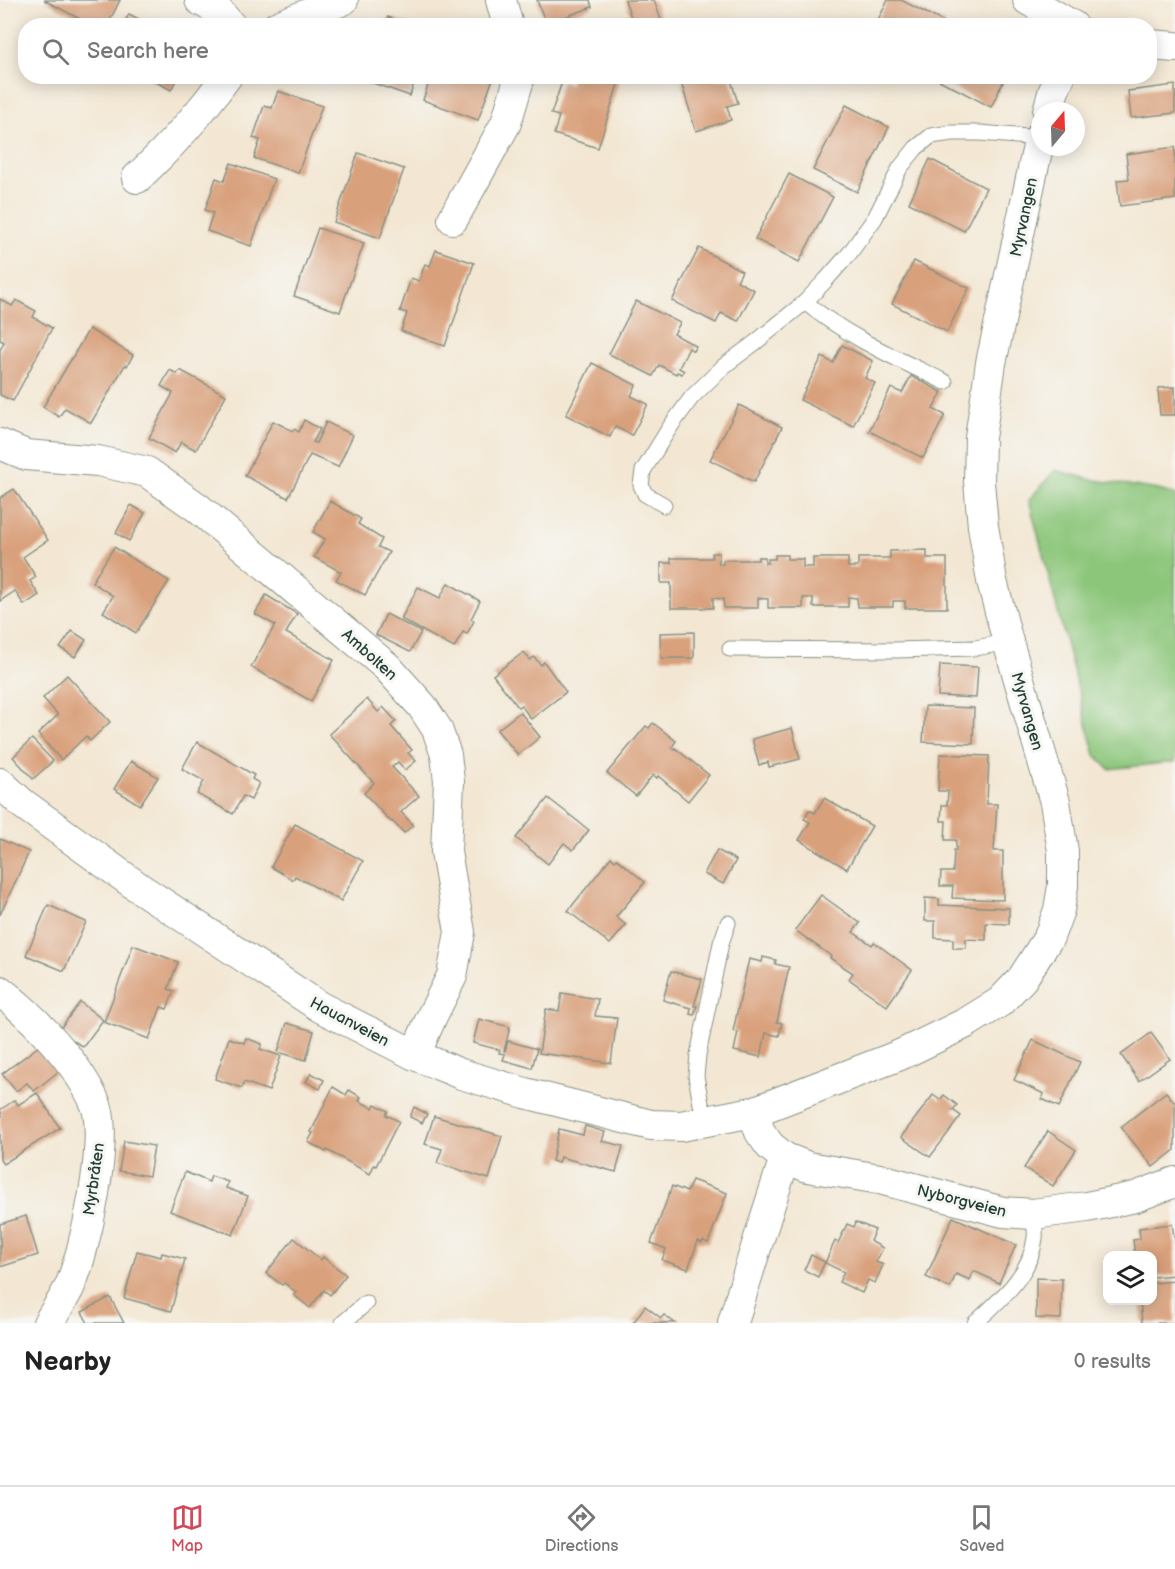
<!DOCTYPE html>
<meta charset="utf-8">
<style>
body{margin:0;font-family:"Balsamiq Sans",sans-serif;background:#f6f6f6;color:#222}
.controls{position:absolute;right:18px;bottom:18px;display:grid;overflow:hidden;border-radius:12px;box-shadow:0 3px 15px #0003}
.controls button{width:54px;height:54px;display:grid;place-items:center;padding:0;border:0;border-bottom:2px solid #e0e0e0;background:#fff;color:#222;font:30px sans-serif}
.compass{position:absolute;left:1031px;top:102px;width:54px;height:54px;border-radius:50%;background:#fff;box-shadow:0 3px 15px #0003;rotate:19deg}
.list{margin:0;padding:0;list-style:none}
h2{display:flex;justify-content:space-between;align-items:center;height:78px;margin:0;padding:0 24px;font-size:26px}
h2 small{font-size:20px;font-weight:400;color:#767676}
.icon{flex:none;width:33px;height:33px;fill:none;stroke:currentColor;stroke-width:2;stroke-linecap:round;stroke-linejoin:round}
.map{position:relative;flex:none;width:1175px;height:1323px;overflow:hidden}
.search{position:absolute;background:#fff;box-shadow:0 3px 15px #0003;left:18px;right:18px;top:18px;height:66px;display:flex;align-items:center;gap:15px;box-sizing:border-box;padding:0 21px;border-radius:24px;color:#767676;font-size:22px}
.sheet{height:162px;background:#fff}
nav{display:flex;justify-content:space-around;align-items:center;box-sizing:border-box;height:84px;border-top:2px solid #e0e0e0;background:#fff;font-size:16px;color:#767676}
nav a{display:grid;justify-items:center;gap:3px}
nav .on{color:#d1495b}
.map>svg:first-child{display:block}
.green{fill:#8cc67a;stroke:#568257;stroke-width:1.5}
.building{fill:#d9a07b}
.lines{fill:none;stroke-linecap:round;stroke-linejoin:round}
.service-casing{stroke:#899284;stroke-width:17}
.minor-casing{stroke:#899284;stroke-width:32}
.service{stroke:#fff;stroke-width:15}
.minor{stroke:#fff;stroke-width:30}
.labels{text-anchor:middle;stroke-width:6;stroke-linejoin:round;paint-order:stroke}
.street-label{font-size:16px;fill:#1f3d34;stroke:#f6f6f2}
</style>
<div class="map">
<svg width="1175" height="1323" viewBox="0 0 1175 1323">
<rect width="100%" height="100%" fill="#f6f6f2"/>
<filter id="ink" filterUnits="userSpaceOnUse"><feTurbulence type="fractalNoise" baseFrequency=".0167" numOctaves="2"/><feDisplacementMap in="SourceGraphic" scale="12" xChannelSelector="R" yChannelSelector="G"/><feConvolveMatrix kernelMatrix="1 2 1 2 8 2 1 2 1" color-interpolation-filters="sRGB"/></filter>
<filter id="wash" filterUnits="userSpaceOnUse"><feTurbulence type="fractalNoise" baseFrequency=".008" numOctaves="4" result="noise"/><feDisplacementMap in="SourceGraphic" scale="24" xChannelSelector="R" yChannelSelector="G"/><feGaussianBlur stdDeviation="1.35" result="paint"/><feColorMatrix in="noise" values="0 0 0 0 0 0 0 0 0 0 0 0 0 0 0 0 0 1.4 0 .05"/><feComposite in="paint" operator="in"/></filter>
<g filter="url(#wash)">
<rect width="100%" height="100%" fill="#f3e7d3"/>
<polygon class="green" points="1055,470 1089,479 1159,490 1175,495 1175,762 1109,769 1095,755 1029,500"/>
<g id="blocks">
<g class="building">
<polygon points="44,0 120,0 107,26 93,26"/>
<polygon points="537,0 590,0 592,7 546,24"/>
<polygon points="625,0 654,0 663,26 634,26"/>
<polygon points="888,0 901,0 946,23 944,26 875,26"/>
<polygon points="129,14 152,26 122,26"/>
<polygon points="388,17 412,25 412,26 385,26"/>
<polygon points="145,76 178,76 171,90"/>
<polygon points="353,76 416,76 410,96"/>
<polygon points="431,76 494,76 478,120 423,100"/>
<polygon points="572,76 603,76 619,81 598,148 554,134 559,116 551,114 562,82 570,84"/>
<polygon points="699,76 717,76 718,80 730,77 738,103 727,106 731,120 696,131 681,82"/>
<polygon points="936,76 1006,76 991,107 935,78"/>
<polygon points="1175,85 1175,113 1131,118 1128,91"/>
<polygon points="278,91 322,106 298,173 254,158 260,140 253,138 264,106 272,108"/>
<polygon points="846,105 889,127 857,192 813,170"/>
<polygon points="1175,147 1175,199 1120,206 1117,180 1129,179 1126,154"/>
<polygon points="358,153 404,169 380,238 334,222"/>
<polygon points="930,159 986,188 964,231 909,203"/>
<polygon points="231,163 274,179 251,246 207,231 213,213 205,210 216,178 224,181"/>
<polygon points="789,174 833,197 799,262 755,239"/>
<polygon points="318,228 364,243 340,312 294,296"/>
<polygon points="699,248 742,271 737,281 754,290 738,321 721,313 716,323 672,301"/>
<polygon points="436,250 474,263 445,346 401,331 407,313 400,311 411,278 419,281 425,264 430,266"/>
<polygon points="914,261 969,288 947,332 892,304"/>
<polygon points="0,299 12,306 16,300 36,311 33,317 52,328 13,401 0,395 0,350 4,342 0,340"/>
<polygon points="636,301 680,323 674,334 696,346 693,351 689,348 679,368 684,371 682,374 677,372 676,374 659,365 653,376 609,354"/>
<polygon points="89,329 133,355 127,366 125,365 91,423 65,408 59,417 43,407"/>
<polygon points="842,345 873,361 865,378 875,383 853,426 800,400 822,357 833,363"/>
<polygon points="592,363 636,385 631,396 648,404 632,435 615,427 610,437 566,415"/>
<polygon points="170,370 177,374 180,370 226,395 196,450 181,442 175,453 149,438 173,393 161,386"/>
<polygon points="911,376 942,392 933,409 945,415 923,458 869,431 891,388 902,393"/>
<polygon points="1175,387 1175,415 1160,415 1158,388"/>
<polygon points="739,405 782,427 754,482 710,460"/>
<polygon points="304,420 320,429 313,442 316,443 326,422 353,435 338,467 310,455 288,498 245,476 273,421 293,431 294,429 299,432"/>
<polygon points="14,489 48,540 23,557 36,577 30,581 39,595 24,605 15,591 0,601 0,498"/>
<polygon points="330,501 361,519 358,524 382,539 378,547 389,552 365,595 336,580 341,572 314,557 325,539 313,532"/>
<polygon points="131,505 145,513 129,541 116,533"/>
<polygon points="114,547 169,581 136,633 103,612 113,596 92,582"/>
<polygon points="927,550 927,558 947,558 947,608 905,608 905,601 893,601 893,607 858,607 857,598 848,597 848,607 813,607 813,598 803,598 803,608 768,608 768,599 758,598 758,608 724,608 723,599 713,598 713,608 671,608 671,583 661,583 661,563 671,563 671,558 712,558 712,553 719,553 719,564 723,564 723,560 758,560 758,557 765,557 765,563 768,563 768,559 775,559 775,555 787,555 787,559 803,559 803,567 813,567 813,558 848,558 848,567 858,567 858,558 890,558 890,551"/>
<polygon points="448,583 480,601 471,619 474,621 467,634 463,632 454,648 401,619 418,587 440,598"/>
<polygon points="266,595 297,614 286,633 334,660 311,701 251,667 275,625 255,614"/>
<polygon points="386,614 421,632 410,652 376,635"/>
<polygon points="72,631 86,640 75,657 60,648"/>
<polygon points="694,632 694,658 661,658 660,633"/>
<polygon points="524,652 530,660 534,657 541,665 544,662 566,692 531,719 521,705 518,707 493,675"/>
<polygon points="940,665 978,667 976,698 938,696"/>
<polygon points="67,675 110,722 90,741 86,736 61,760 38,734 58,715 43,698"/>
<polygon points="367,699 378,712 383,707 396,721 391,726 412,750 408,753 416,761 405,770 398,762 392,767 419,796 401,812 413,825 404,833 392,821 391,822 364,793 374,783 329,734"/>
<polygon points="925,706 974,708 973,744 923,742"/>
<polygon points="520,712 540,737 518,755 497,730"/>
<polygon points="653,723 676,741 672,747 674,749 675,748 709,775 688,801 658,776 657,778 653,775 636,796 607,773 646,726 649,728"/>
<polygon points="792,728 800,759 769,767 768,762 759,765 752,739"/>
<polygon points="32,739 53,761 33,779 13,757"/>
<polygon points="197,742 254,775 252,779 259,783 251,800 243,796 233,814 197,794 204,781 182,769"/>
<polygon points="940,754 989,756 987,804 997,804 994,851 1003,851 1003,900 952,898 953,886 940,886 941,872 953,872 954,850 956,850 956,840 945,840 946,821 941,821 942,805 947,805 948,791 938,791"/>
<polygon points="131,761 158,777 140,805 114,789"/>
<polygon points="548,798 589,830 573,850 564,843 548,864 516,838"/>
<polygon points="824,798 872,826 847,869 799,840 810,822 804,819 809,810 815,813"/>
<polygon points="295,824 363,861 341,901 295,876 293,880 271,867"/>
<polygon points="0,839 29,852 0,915"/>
<polygon points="717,850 736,860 723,884 704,874"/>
<polygon points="611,857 615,861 617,859 645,882 616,917 626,925 610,944 568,911"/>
<polygon points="821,895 860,923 853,932 872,945 874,942 912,970 887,1006 849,979 853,973 830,958 831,956 795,930"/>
<polygon points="925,898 939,899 939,905 1009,908 1009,924 986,923 986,940 966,939 966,948 953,948 953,939 935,938 935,921 925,921"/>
<polygon points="48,905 86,922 64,971 26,955"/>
<polygon points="133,945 178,962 168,989 174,991 167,1009 161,1007 149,1039 104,1022"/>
<polygon points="763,957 776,960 775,964 789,967 777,1022 782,1023 779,1036 766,1033 761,1057 734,1051 738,1032 733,1031 749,959 762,962"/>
<polygon points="671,971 702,979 694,1006 697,1006 694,1015 690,1014 691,1008 663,1000"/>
<polygon points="562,993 598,999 595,1016 617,1018 611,1063 539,1053 546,1009 559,1011"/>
<polygon points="80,1002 103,1020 83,1047 59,1030"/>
<polygon points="479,1019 510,1027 504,1051 505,1051 508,1041 537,1049 532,1068 503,1060 505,1054 499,1053 500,1050 473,1043"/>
<polygon points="287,1023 314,1031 306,1060 278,1052"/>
<polygon points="1151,1033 1170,1059 1139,1081 1121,1055"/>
<polygon points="229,1038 244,1043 246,1038 262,1044 260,1049 281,1056 269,1091 244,1082 242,1088 215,1079"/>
<polygon points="1033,1040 1080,1062 1059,1107 1042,1099 1044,1094 1014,1080"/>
<polygon points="39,1046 59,1071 34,1091 27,1083 16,1091 2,1074"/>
<polygon points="311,1073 324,1080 320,1089 306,1082"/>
<polygon points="333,1087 346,1095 349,1090 361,1097 359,1101 373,1108 375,1104 388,1111 386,1115 399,1121 376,1166 374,1165 370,1174 327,1150 326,1152 308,1142 313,1133 311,1132"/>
<polygon points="1166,1092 1175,1103 1175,1150 1153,1167 1121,1127"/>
<polygon points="37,1093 60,1128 3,1164 0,1160 0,1117 2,1116 0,1110 15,1100 18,1105"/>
<polygon points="933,1095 940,1100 944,1095 957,1105 953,1110 961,1116 930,1157 901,1137"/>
<polygon points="414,1107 427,1114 422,1123 410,1117"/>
<polygon points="434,1116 502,1136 489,1179 437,1163 442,1149 425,1144"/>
<polygon points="585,1126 605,1132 602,1141 623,1146 616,1172 560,1157 558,1163 552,1161 559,1129 583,1135"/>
<polygon points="1048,1131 1076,1150 1053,1186 1024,1168"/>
<polygon points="124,1141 154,1146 149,1176 119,1171"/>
<polygon points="185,1172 209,1182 211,1176 228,1182 226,1188 248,1196 233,1235 170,1211"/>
<polygon points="692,1180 727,1193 708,1243 703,1241 702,1243 698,1241 688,1269 662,1260 666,1249 651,1243 672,1186 687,1192"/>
<polygon points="26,1216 38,1255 0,1267 0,1224"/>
<polygon points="953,1217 1016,1245 999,1283 974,1271 970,1280 956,1274 950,1288 926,1277"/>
<polygon points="856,1222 875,1230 870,1241 883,1248 876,1262 883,1265 875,1283 868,1280 862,1293 839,1282 844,1272 825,1263 835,1241 838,1243 847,1224 854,1227"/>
<polygon points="1172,1224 1174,1236 1175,1236 1175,1275 1152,1277 1152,1256 1135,1256 1133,1240 1140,1239 1139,1228"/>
<polygon points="294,1238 321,1260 323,1257 346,1275 330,1295 324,1290 310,1308 294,1295 296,1292 284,1283 282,1285 266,1273"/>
<polygon points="137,1251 161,1257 162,1253 185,1259 171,1311 124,1298"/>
<polygon points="811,1255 825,1262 818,1277 804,1270"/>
<polygon points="1036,1278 1062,1279 1061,1319 1036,1318"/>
<polygon points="1175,1281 1175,1323 1142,1323 1140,1300 1152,1300 1152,1283"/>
<polygon points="110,1297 124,1323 88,1323 82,1312"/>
<polygon points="645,1306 661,1318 664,1315 675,1323 633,1323"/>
</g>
</g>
</g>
<g filter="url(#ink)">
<use href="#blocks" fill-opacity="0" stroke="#899284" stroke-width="1.5"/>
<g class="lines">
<g class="service-casing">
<g id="service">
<path d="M805 302C844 335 898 359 945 382"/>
<polyline points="664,505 645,494 641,485 643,471 670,427 692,397 724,366 756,342 805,302 825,281 849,254 875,218 900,168 916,148 931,136 952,133 980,133 1040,138"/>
<polyline points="730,649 894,650 975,648 1008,642"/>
<polyline points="709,1121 701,1104 696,1076 698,1055 721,943 728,923"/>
<polyline points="343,1323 366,1303"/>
<path d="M975 1323C1000 1300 1031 1274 1035 1238 1036 1230 1034 1222 1033 1214"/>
</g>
</g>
<g class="minor-casing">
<g id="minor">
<polyline points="200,0 217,10 231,26"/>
<polyline points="501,0 508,26"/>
<polyline points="1028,0 1073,26"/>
<polyline points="278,26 343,0"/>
<polyline points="1150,45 1175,47"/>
<polyline points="1048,111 1053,93 1060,76"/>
<path d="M137 178C170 147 200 114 227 76"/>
<polyline points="453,219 506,123 520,76"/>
<polyline points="0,444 26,455 98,461 147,472 198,508 387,667 422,706 437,729 446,755 449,781 446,852 460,932 452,976 432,1016 415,1055"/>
<polyline points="0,783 23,804 138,887 320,1007 415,1055 461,1074 525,1093 651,1125 681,1126 753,1112 900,1055 966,1023 1000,1002 1022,979 1049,937 1059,910 1063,886 1063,851 1055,802 1008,642 992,581 983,526 979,482 980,438 991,363 1040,137"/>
<path d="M0 991C35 1018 79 1064 96 1105 109 1140 85 1254 69 1288 63 1300 55 1312 48 1323"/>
<polyline points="753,1112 760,1132 770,1146 785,1158 808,1167 880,1179 1003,1212 1033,1214 1087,1207 1135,1197 1175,1182"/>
<path d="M733 1323C749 1268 767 1213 785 1158"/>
</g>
</g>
<use href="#service" class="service"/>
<use href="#minor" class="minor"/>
</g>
</g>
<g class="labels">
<g class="street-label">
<text transform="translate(1023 217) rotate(-78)" y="6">Myrvangen</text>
<text transform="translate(370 654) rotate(42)" y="6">Ambolten</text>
<text transform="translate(1028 711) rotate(74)" y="6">Myrvangen</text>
<text transform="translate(350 1021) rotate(28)" y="6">Hauanveien</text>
<text transform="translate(93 1179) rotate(-82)" y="6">Myrbråten</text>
<text transform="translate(962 1200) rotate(14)" y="6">Nyborgveien</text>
</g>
</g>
</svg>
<div class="controls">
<button><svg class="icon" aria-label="layers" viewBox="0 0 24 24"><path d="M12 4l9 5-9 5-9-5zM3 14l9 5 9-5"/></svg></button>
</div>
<svg class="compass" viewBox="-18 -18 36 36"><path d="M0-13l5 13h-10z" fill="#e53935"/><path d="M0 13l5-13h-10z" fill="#767676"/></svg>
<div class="search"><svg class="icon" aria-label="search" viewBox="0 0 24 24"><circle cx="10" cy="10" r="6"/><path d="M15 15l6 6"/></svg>Search here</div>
</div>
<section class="sheet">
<h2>Nearby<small>0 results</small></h2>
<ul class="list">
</ul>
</section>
<nav>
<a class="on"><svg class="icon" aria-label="map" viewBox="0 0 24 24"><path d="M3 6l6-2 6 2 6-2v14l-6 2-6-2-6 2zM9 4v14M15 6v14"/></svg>Map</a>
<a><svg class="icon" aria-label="directions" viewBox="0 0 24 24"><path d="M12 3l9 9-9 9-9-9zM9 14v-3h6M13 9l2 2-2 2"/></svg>Directions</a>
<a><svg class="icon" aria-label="saved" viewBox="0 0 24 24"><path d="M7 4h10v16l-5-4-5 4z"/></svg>Saved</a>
</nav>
